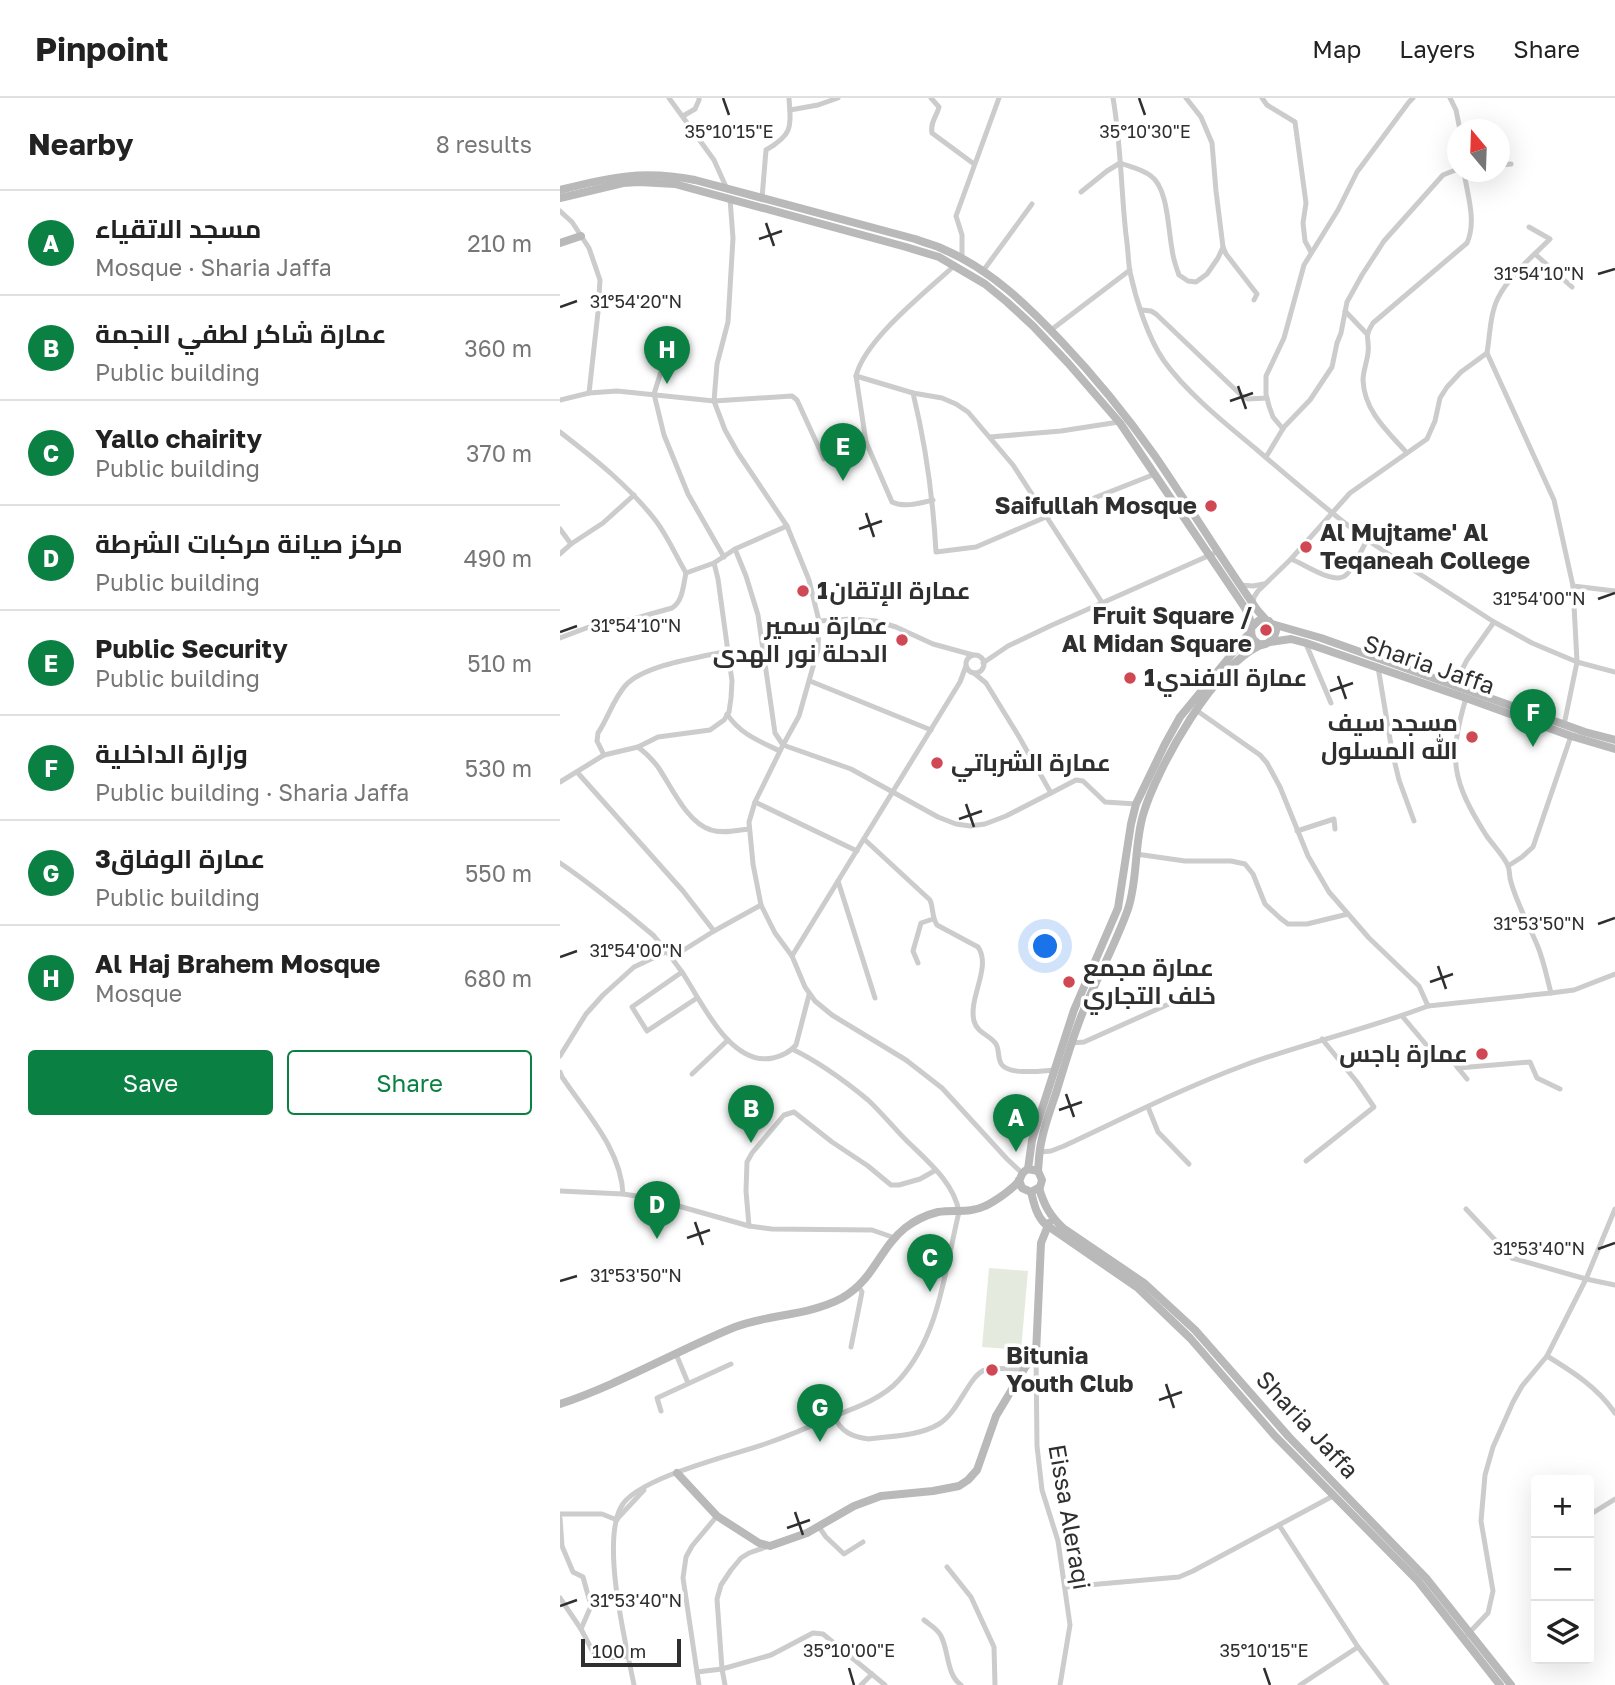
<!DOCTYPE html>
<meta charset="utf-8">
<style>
body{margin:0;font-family:"Golos Text",Cairo,sans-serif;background:#f2f2f2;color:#222}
.controls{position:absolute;right:21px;bottom:21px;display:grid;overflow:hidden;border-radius:7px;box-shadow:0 7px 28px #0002}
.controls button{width:63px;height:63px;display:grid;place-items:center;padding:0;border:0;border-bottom:2px solid #e0e0e0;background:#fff;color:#222;font:35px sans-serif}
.compass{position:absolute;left:887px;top:21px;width:63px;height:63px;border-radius:50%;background:#fff;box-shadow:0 7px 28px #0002;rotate:341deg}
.scale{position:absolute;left:21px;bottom:18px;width:100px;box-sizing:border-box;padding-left:7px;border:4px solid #2f2f2f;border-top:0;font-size:19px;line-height:24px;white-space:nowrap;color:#2f2f2f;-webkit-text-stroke:5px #fff;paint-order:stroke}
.you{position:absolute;left:486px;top:849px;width:24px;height:24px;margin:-18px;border:5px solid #fff;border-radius:50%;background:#1a73e8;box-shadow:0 0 0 10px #1a73e833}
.badge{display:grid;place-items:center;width:46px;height:46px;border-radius:50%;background:#0b8043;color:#fff;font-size:23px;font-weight:700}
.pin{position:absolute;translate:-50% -58px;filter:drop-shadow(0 2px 4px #0008)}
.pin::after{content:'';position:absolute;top:37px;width:24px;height:21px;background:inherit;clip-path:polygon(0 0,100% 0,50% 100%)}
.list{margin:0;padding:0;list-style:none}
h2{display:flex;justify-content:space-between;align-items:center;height:91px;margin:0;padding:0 28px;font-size:30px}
h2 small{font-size:23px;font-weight:400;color:#767676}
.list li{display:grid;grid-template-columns:46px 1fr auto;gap:21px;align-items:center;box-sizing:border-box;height:105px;padding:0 28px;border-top:2px solid #e0e0e0}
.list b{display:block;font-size:26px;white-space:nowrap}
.list p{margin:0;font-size:23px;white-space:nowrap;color:#767676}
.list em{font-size:23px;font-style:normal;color:#767676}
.actions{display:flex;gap:14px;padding:21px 28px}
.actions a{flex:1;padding:16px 0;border:2px solid #0b8043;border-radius:7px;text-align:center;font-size:24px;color:#0b8043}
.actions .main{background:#0b8043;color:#fff}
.icon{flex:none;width:38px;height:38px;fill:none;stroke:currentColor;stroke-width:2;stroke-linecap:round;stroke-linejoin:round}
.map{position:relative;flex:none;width:1055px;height:1587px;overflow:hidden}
header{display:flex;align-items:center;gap:42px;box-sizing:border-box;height:98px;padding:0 35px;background:#fff;border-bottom:2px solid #e0e0e0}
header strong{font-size:33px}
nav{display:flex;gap:38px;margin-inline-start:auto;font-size:24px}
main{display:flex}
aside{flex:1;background:#fff}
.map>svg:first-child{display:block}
.green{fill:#e5eade}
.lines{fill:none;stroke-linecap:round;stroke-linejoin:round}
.street{stroke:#ccc;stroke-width:5}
.secondary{stroke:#b9b9b9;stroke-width:8}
.ticks{fill:none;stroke:#2f2f2f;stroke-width:2.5}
.poi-dot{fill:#cf4854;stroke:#fff;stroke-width:2.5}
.labels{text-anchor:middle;stroke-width:7;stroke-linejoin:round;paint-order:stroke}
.poi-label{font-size:24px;font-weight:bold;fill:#2f2f2f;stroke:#fff;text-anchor:start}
.street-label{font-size:24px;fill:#2f2f2f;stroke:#fff}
.ticks-label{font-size:18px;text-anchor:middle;fill:#2f2f2f;stroke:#fff;stroke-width:7;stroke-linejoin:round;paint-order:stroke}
</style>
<header>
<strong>Pinpoint</strong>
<nav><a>Map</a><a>Layers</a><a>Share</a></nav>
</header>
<main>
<aside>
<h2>Nearby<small>8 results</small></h2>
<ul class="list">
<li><span class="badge">A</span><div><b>مسجد الاتقياء</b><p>Mosque · Sharia Jaffa</p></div><em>210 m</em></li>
<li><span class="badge">B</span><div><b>عمارة شاكر لطفي النجمة</b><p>Public building</p></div><em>360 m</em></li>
<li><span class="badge">C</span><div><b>Yallo chairity</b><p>Public building</p></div><em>370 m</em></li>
<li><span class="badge">D</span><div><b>مركز صيانة مركبات الشرطة</b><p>Public building</p></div><em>490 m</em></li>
<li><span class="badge">E</span><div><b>Public Security</b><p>Public building</p></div><em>510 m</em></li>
<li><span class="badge">F</span><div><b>وزارة الداخلية</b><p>Public building · Sharia Jaffa</p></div><em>530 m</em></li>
<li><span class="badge">G</span><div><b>عمارة الوفاق3</b><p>Public building</p></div><em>550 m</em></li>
<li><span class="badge">H</span><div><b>Al Haj Brahem Mosque</b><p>Mosque</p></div><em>680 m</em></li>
</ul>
<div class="actions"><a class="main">Save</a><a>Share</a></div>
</aside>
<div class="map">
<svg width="1055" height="1587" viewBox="0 0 1055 1587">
<rect width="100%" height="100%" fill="#fff"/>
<polygon class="green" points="429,1170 468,1173 461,1252 422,1249"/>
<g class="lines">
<g class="street">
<polyline points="109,0 154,62 167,91"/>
<path d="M371 0 379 9C377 18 370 24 372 35L414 66"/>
<path d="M553 0C561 45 561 92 566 137 568 149 568 162 570 174 576 202 588 240 604 263 627 295 666 326 696 351 732 382 768 413 807 442"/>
<polyline points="702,0 707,7 735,24 746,105 743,125 745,143 751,154"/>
<polyline points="890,0 896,12 900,32"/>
<polyline points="230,12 258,7 278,0"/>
<polyline points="123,18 135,11 139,2 139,0"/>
<polyline points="940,67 951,66"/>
<path d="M521 94 547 73 560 65C571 69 582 71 591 78 608 90 608 131 612 151 613 160 616 169 619 177L628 183 636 184 647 176 658 160 663 149 656 93 652 45 641 19 626 0"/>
<path d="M202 100 206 52C233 36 231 30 229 0"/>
<polyline points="170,101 173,140 168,224 157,266 154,303 165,332 178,355 227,428 249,482 259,523 258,551 239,618 223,647 195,704 189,724 193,766 201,807 215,835 232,858 245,889 255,903 272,917 346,962 382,990 447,1061 462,1075"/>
<polyline points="0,113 12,124 29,150 40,182 38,214 29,295"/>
<polyline points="663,149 666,156 697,196 694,202"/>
<polyline points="975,156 1012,189"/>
<polyline points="402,160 402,137 396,118 439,0"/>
<polyline points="423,173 472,106"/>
<polyline points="582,212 591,213 596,216 682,298 688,301 707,300"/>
<polyline points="785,213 806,235"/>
<polyline points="491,232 570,172"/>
<polyline points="927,255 994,402 1013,488 1017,564 1004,627"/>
<polyline points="104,264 94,296 104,337 128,396 164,459"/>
<polyline points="296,278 353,295 382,300 396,306 408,314 453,367 543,506"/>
<path d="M353 295C366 348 373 400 376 454L416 449 486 419 595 376"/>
<polyline points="0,302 29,295 57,293 154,303 232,298 237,302 264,361 306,344"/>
<polyline points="723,331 713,319 709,308 706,296 706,278 724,240 744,167 778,112 797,74 849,4 853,0"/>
<path d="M0 334C35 361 69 388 96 423 108 439 116 458 126 475"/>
<polyline points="430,339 501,333 559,324"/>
<path d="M847 355C828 334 804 313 803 282 803 273 807 264 808 255 810 239 803 241 813 225L907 145C917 123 907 96 904 74"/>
<polyline points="706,359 724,329 750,302 772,269 777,245 781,235 787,204 802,177 824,143 883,77 898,71"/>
<path d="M373 402C360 405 344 410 332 404L306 344 296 278C305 241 366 194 395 167"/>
<polyline points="0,431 11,446"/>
<polyline points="175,451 186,478 198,517 215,635 223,647 291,671 378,719 396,726 410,728 425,726 446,718 491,695"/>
<polyline points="0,456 11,446 43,425 74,397"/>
<path d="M731 461C745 466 776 489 787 476 795 467 801 453 807 442L934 524 972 545 1017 564 1055 574"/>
<polyline points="680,487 693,488 704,486"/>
<polyline points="1013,488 1055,493"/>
<path d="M693 507 694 499 698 493 731 461 790 395 867 341 875 323 880 300 887 289 901 274 927 255C930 237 930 216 938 200 949 178 972 159 990 141L969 129"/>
<polyline points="259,523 291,521 316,523 336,529 373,546 413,557"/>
<path d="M0 540 29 529 66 523 112 510C123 503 123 488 126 475L154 465 175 451 227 428"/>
<polyline points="746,546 771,605"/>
<circle cx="415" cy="566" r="9"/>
<polyline points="423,565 448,548 490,528 657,454"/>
<polyline points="818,569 832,653 839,682 854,723"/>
<polyline points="414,575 426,585 458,637 491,695 516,682 523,683 545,704 576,706"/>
<polyline points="250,583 371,632"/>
<polyline points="894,587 907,562 934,524"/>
<path d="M636 612 700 657 707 665 720 689 748 758 769 794 809 840 859 888 868 908 991 895C987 880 984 864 978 849 969 827 957 806 951 784 949 779 950 772 948 768 945 759 932 746 926 737 892 683 888 661 906 600"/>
<path d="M167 616C180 636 199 643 220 653"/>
<path d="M78 649C86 655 92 661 98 669 111 688 127 725 151 732 163 736 177 732 189 731"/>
<path d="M44 657 37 643 38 635C48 620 53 602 65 588 83 567 141 559 168 553"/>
<polyline points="17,674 123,793 154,833"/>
<polyline points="0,684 44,657 78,649 98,639 150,632 164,622 169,614 171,600 172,583 158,481 154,465"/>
<polyline points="195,704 297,753"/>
<polyline points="737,733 774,721 775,731"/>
<path d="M304 741 370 802C374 811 371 817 377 827L418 849C432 869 408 900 414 923 417 935 430 937 436 946 440 953 437 961 442 967 450 977 481 973 494 972"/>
<polyline points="576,756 625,763 671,763 685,766 693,776 705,806 720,820 728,826 747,826 788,816"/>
<path d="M0 765C24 781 46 799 69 817 77 824 86 831 94 838 104 850 115 864 124 877 142 905 171 969 213 960 222 958 230 954 236 947L249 897"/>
<polyline points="948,768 962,759 973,749 1011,638"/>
<polyline points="278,783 315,900"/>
<polyline points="232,858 400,584 406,568"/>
<polyline points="111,860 154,833 201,807"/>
<polyline points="358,865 353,853 361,825 373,821"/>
<polyline points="122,874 72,909 87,933 137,900"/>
<polyline points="991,895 1014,892 1055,876"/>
<polyline points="842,918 874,956 894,965 907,981"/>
<polyline points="511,945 524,944 620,901"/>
<polyline points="0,958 26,916 43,897 74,869 106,854"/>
<polyline points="898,970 970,964 977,980 1000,991"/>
<path d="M0 974 2 979C26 1015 61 1051 63 1096"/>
<polyline points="132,976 168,942"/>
<polyline points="588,1009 598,1034 629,1066"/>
<path d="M480 1054 491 1053 504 1048C564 1020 623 990 685 967 745 945 808 931 868 908"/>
<polyline points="746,1063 814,1009 797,984 762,941"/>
<polyline points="0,1093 63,1096 90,1100 189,1128 212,1131 312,1132 335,1140"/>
<polyline points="906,1111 952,1160 1026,1181 1055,1187"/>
<polyline points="189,1128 186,1093 187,1064 192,1055 224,1017 234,1014 272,1044 308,1068 331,1087 339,1087 360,1081 376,1072"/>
<polyline points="291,1249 302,1194 299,1189"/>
<polyline points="116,1256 128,1285"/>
<polyline points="476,1256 477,1348 482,1392 498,1443 510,1527 500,1587"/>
<path d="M987 1258C1013 1274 1037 1289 1055 1315"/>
<polyline points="101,1313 97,1300 171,1266"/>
<path d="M274 1318C281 1334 292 1339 309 1341 332 1338 359 1338 379 1326 399 1314 409 1277 425 1272 437 1269 451 1271 463 1271"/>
<polyline points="0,1416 42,1416 57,1422"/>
<polyline points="1031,1416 1055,1401"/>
<polyline points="157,1418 132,1448 126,1459 123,1480 137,1574 162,1571 211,1557 253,1535 263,1536 325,1587"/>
<polyline points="0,1420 2,1448 13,1474 23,1479 31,1508 21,1531"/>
<polyline points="57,1421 84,1392"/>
<polyline points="719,1427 798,1549 827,1587"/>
<polyline points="259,1429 266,1439 284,1456 303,1444"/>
<polyline points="387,1469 411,1499 434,1549 435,1587"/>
<polyline points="505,1489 619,1479 633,1473 773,1398"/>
<polyline points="0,1500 21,1531 33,1554 40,1558 47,1560 68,1558"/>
<path d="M364 1522C370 1527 378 1531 381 1538 389 1553 386 1576 401 1587"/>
<polyline points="908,1536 928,1515 933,1493 921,1423 925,1377 933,1349 953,1304 962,1288 987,1258 1026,1181 1055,1111"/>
<polyline points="137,1574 139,1587"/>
<path d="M74 1587C66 1546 41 1446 61 1409 76 1380 173 1357 205 1346 225 1339 245 1331 264 1322 289 1312 320 1303 339 1282 380 1237 385 1171 399 1114 394 1084 366 1062 345 1041 333 1029 321 1014 308 1002 285 983 259 964 232 951"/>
<polyline points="165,1587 162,1571 157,1501 161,1487 171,1472 181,1460 189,1455 209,1448"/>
<polyline points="301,1587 312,1576"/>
<polyline points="740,1587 798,1549"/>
</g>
<g class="secondary">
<path d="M0 92C51 79 83 72 135 82L355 141C365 145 376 147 385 152 431 172 467 207 501 243 535 279 566 317 595 358 630 409 662 462 698 513L706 522"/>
<path d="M0 100 63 85 79 84 115 86 346 149 379 159 425 186 447 204 473 228 508 265 560 325 685 510C688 515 690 520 691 526 692 532 689 538 695 543 704 552 714 542 716 533L709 523H698L692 529"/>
<polyline points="0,145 21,138"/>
<polyline points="712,526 761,540 1025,634 1055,642"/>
<polyline points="710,544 731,541 746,545 906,600 1011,638 1055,651"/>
<polyline points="468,1071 472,1042 514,912 558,810 571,726 576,706 605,646 620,619 691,533"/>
<path d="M478 1073C479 1062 479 1051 482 1041 485 1026 491 1010 496 995 505 966 513 937 525 909 539 876 556 845 568 811 578 781 574 748 583 717 596 671 657 562 704 546"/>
<path d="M479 1090C484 1107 490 1118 503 1130L584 1185 635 1232 729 1339 866 1480 951 1587"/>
<path d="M471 1094C474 1105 476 1117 485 1126L578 1190 630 1240 715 1338 858 1483 940 1587"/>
<path d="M0 1306C60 1286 116 1253 175 1229 209 1216 248 1218 282 1200 314 1182 319 1151 345 1130 354 1123 366 1117 378 1114 394 1111 409 1116 425 1108 434 1104 453 1091 459 1083 462 1077 461 1075 468 1071L478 1073 482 1082 480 1089 471 1094 462 1090 459 1082"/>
<polyline points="117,1375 157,1418 199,1445 210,1448 247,1435 294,1408 321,1398 373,1393 399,1388 408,1382 417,1372 436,1318 466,1268 476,1256 481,1145 489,1125"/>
</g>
</g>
<path class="ticks" d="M163 0 169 17M579 0 585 17M206 125 214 148M199 141 222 133M1038 176 1055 171M0 209 17 203M678 288 686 311M670 303 693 295M306 415 314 439M299 431 322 423M1038 501 1055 495M0 534 17 528M778 578 786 601M770 593 793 585M406 706 414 729M399 721 422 713M1038 826 1055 820M0 859 17 853M878 868 886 891M870 884 893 876M506 996 514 1019M499 1012 522 1004M135 1124 143 1147M127 1140 150 1132M1038 1151 1055 1145M0 1183 17 1178M606 1286 614 1310M599 1302 622 1294M235 1414 243 1437M227 1430 250 1422M0 1508 17 1502M289 1570 294 1587M704 1570 710 1587"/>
<g class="poi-dot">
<circle cx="651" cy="408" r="7"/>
<circle cx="746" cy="449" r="7"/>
<circle cx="243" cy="493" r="7"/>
<circle cx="706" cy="532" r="7"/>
<circle cx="342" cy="542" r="7"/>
<circle cx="570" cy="580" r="7"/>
<circle cx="912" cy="639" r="7"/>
<circle cx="377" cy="665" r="7"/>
<circle cx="509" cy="884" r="7"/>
<circle cx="922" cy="956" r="7"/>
<circle cx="432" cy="1272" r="7"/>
</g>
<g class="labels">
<g class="poi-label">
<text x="637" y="416" text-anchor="end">Saifullah Mosque</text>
<text x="760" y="443">Al Mujtame' Al<tspan x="760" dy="28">Teqaneah College</tspan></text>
<text x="257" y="501">عمارة الإتقان1</text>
<text x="692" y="526" text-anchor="end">Fruit Square /<tspan x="692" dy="28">Al Midan Square</tspan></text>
<text x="328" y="536" text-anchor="end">عمارة سمير<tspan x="328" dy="28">الدحلة نور الهدى</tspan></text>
<text x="584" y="588">عمارة الافندي1</text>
<text x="898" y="633" text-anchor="end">مسجد سيف<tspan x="898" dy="28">الله المسلول</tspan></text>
<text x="391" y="673">عمارة الشرباتي</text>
<text x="523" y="878">عمارة مجمع<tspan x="523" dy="28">خلف التجاري</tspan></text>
<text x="908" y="964" text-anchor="end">عمارة باجس</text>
<text x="446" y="1266">Bitunia<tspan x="446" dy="28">Youth Club</tspan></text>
</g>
<g class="street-label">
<text transform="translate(869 567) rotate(19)" y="8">Sharia Jaffa</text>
<text transform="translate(747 1327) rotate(47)" y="8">Sharia Jaffa</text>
<text transform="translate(509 1419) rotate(80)" y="8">Eissa Aleraqi</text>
</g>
</g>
<g class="ticks-label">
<text x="169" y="40">35°10'15"E</text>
<text x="585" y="40">35°10'30"E</text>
<text x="979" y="182">31°54'10"N</text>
<text x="76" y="210">31°54'20"N</text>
<text x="979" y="507">31°54'00"N</text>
<text x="76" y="534">31°54'10"N</text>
<text x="979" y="832">31°53'50"N</text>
<text x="76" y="859">31°54'00"N</text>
<text x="979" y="1157">31°53'40"N</text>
<text x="76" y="1184">31°53'50"N</text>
<text x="76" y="1509">31°53'40"N</text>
<text x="289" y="1559">35°10'00"E</text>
<text x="704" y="1559">35°10'15"E</text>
</g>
</svg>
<div class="controls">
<button>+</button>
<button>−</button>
<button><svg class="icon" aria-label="layers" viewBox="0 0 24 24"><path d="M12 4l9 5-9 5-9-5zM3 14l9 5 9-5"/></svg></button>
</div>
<svg class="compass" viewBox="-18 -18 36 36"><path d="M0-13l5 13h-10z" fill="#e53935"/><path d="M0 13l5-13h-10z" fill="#767676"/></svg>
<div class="scale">100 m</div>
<div class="you"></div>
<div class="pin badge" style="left:456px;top:1054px">A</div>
<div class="pin badge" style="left:191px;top:1045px">B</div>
<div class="pin badge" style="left:370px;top:1194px">C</div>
<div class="pin badge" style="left:97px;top:1141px">D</div>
<div class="pin badge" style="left:283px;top:383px">E</div>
<div class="pin badge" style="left:973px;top:649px">F</div>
<div class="pin badge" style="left:260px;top:1344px">G</div>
<div class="pin badge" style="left:107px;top:286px">H</div>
</div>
</main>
